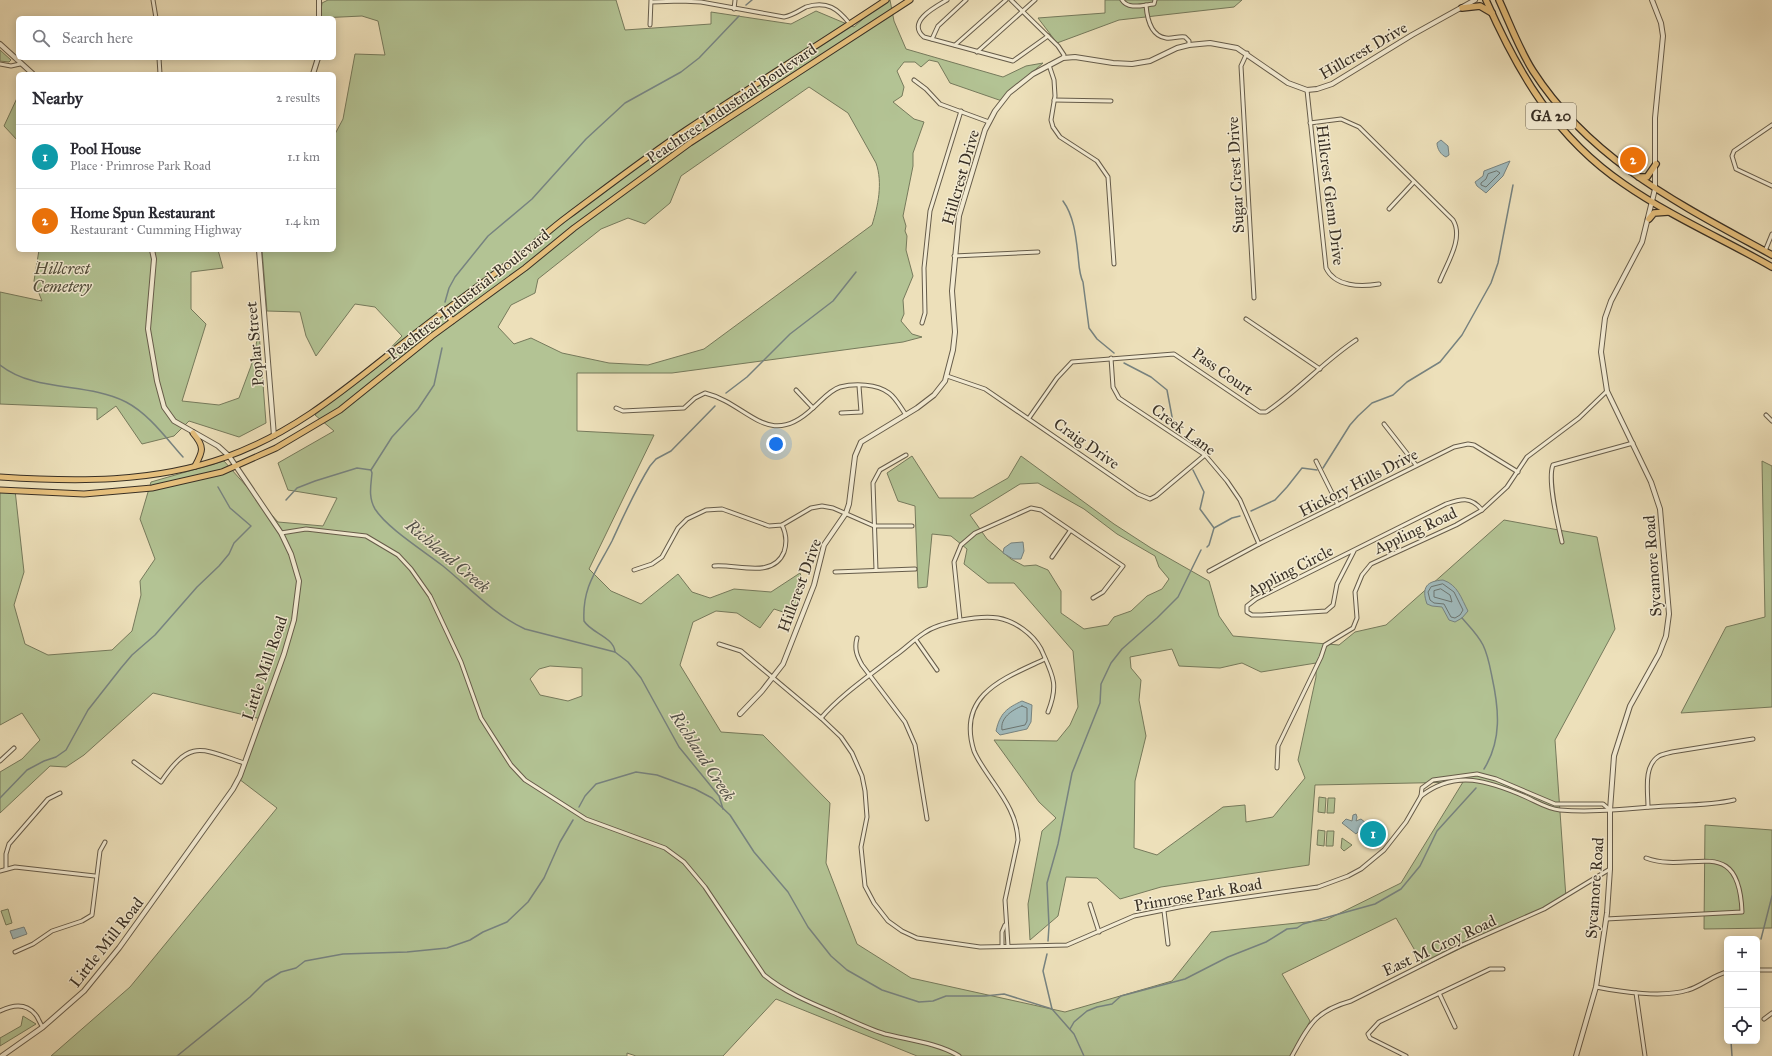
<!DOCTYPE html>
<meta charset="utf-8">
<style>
body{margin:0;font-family:"IM FELL Great Primer",serif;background:#f2f2f3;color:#2b2b33}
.controls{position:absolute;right:12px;bottom:12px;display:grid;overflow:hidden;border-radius:6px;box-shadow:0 2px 10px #0003}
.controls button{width:36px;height:36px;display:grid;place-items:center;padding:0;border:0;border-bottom:1px solid #e1e1e2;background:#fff;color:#2b2b33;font:20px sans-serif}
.you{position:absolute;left:776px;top:444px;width:14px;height:14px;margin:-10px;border:3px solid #fff;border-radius:50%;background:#1a73e8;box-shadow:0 0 0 6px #1a73e833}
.badge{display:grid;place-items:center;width:26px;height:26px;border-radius:50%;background:#2563eb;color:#fff;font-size:13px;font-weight:700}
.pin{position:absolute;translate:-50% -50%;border:2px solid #fff;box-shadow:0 1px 4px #0006}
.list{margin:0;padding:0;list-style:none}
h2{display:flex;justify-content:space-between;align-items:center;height:52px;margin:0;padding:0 16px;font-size:17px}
h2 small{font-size:13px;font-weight:400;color:#7c7c81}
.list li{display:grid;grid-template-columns:26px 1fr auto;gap:12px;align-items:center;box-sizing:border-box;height:64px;padding:0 16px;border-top:1px solid #e1e1e2}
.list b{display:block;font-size:15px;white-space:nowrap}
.list p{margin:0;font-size:13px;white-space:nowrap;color:#7c7c81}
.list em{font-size:13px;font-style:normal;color:#7c7c81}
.icon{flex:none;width:22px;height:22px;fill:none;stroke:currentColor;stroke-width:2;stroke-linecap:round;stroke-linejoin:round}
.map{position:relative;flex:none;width:1772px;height:1056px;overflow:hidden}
.search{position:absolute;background:#fff;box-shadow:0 2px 10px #0003;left:16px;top:16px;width:320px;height:44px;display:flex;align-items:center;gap:10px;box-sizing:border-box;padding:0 14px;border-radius:6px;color:#7c7c81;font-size:15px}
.panel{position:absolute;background:#fff;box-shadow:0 2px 10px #0003;left:16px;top:72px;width:320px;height:180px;border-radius:6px}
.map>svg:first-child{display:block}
.green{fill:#b3c394;stroke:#767a5c;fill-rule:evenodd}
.water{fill:#a0babc;stroke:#778380}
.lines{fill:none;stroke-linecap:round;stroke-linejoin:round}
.shore{stroke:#6c7570;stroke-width:1}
.stream{stroke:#778380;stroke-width:1.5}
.minor-casing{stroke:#665c4a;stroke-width:5}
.tertiary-casing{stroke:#665c4a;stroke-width:6}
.primary-casing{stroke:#393025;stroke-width:7}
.trunk-casing{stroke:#393025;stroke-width:8}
.minor{stroke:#f3ebd2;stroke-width:3}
.tertiary{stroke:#f3ebd2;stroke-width:4}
.primary{stroke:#e6c07d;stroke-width:5}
.trunk{stroke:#e6c07d;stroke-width:5.5}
.labels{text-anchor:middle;stroke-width:3;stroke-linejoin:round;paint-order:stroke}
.shield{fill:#f3ebd2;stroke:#716859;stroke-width:1}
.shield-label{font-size:15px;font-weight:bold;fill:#393025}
.street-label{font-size:16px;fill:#393025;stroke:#f3ebd2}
.park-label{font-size:16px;font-style:italic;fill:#514d3b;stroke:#f3ebd2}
.water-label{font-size:17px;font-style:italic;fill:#53524b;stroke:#f3ebd2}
</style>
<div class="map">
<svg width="1772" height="1056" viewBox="0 0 1772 1056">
<rect width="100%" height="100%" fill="#ede0ba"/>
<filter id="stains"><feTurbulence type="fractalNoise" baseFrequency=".005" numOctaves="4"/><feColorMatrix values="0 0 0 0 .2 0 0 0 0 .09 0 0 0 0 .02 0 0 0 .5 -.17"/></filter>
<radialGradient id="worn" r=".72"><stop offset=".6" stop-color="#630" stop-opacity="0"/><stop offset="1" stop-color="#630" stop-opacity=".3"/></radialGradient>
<g class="green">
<path d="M328 0H616L625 30 711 24V12L791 24 816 11 854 27 884 0H890L894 21 906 49 1003 77 1026 66 1043 63 1005 96 1002 101 950 83 938 62 929 60 921 67 915 62H904L897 71 904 87 902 96 893 102 914 119 924 122 913 153V166L903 216 906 226 905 231 907 236 906 250 913 276 903 300 904 314 901 321 912 334 922 337 903 342 672 373H577V431L654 435 589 569 611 591 641 604 678 574 692 592 710 598 734 589 771 592 800 573 804 585 792 615 774 609 760 628 737 613 716 611 693 622 680 665 721 732 763 735 830 803 826 863 857 944 911 978 1065 1012 1172 981 1211 932 1326 920 1401 883 1463 782 1315 785 1309 865 1161 887 1120 899 1097 878 1066 877 1058 916 1030 940 1028 904 1042 831 1056 818 1039 802 994 740 1057 741 1070 725 1078 707 1073 651 1014 583H988L964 564 967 549 951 536 932 534 927 587 918 588 915 506 898 501 887 473 912 456 939 498H973L1008 478 1021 456 1114 524 1151 548 1209 581 1219 616 1233 636 1339 645 1355 632 1386 625 1504 520 1597 537 1615 629 1555 740 1566 898 1424 966 1396 918 1282 974 1310 1021 1292 1056H917L776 999 723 1056H636L627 1053V1056H51L130 987 277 808 239 779 261 719 153 693 84 755 66 767 50 766 0 813V772L22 759 40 740 22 713 0 725V490H15L24 572 14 605 25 644 48 655 112 650 132 631 141 595 140 581 155 559 140 519 151 482 224 461 278 522 323 526 337 498 288 490 278 463 334 431 315 415 380 359 402 336 375 307 355 304 316 356 306 336 300 312 267 311 262 250H334L335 134 343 119 355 54 385 55 378 21 362 16 320 18 322 3ZM809 87 848 113 876 163C883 183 878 206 872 225L704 349 648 365 609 363 562 353 531 338 514 344 498 327 511 305 535 293 538 279 601 229 628 218 645 224 670 203 681 176ZM1038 483 1084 509 1117 534 1155 556 1159 567 1169 579 1162 589 1147 596 1131 611 1114 617 1108 625 1084 629 1061 613V591L1048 570 1036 565 1024 566 1011 559 987 539 970 515 1020 484ZM1172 649 1179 666 1220 668 1242 663 1261 672 1316 663V677L1298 760 1305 778 1273 817 1246 822 1245 805 1223 807 1157 855 1134 848 1135 781 1146 736 1139 700 1141 680 1131 668 1130 657ZM550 666 582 668V696L568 701 540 695 530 679 539 669Z"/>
<polygon points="1105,0 1242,0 1234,7 1119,20 1057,43 1038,18 1105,13"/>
<polygon points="0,50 11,60 9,62 0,61"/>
<polygon points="18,96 18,141 4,126"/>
<polygon points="39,250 218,250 223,268 191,272 191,309 206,324 182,401 219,405 239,398 251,366 259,332 266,423 239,437 189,421 174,436 142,444 116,406 97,420 97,408 0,404 0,292 42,301 34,281"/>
<polygon points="1762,461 1772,466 1772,707 1681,713 1726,627 1765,617"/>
<polygon points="1319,797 1326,798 1325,813 1318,812"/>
<polygon points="1328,798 1335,798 1334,813 1327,813"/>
<polygon points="1705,825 1772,830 1772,928 1704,929"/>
<polygon points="1318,830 1325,831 1324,846 1317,845"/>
<polygon points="1327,831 1334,831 1333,846 1326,846"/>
<polygon points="1342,838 1352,845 1344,851 1341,848"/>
<polygon points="8,909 12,923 6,925 1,911"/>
<polygon points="23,1016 36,1024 0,1046 0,1038 21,1026"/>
</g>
<g class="water">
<path d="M1441 140 1448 146 1449 155 1446 157C1441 155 1437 149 1437 143Z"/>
<polygon points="1510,161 1503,176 1486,193 1477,186 1475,182 1483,176 1484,171"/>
<polygon points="1023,542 1024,551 1021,559 1013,559 1003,553 1004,548 1011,543"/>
<path d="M1443 580C1458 585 1461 598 1468 611L1462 618 1455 622 1449 620 1442 607 1432 606 1427 604C1421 587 1427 581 1443 580Z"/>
<path d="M1022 701 1032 705 1031 722 1027 729 1000 735 996 731C1000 713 1007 708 1022 701Z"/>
<polygon points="1356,814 1357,817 1356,821 1361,819 1366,823 1356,834 1342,823 1346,819 1352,821 1353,815"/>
<polygon points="24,927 27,934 13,939 10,931"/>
</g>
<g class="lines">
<g class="shore">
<polygon points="1497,171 1500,173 1486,187 1481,185 1481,183 1486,179 1488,174"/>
<polygon points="1443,584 1454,592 1463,610 1460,615 1455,618 1451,617 1444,604 1434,603 1430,600 1428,592 1431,587"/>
<polygon points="1441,589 1450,595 1452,602 1434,597 1434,591"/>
<path d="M1022 706 1027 708V721L1025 725 1002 730C1000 718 1012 710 1022 706Z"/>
</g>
<g class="stream">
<polyline points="746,5 752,0"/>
<path d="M1063 201C1074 216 1076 237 1078 255 1079 264 1079 274 1083 282L1089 328 1097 339 1114 353"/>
<polyline points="445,302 449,288 455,277 488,236 532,199 586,139 625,103 681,72 699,58 739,16"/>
<polyline points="1124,363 1151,377 1167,390 1173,422"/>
<path d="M0 365C36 393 87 382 126 402 149 414 166 438 183 457"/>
<polyline points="726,393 747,377 790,334 833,301 856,272"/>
<polyline points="1323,468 1350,425 1358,416 1372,403 1393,395 1407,382 1440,362 1462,335 1491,283 1498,263 1513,185"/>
<path d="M371 470 372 473C371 485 368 497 375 509 387 528 424 551 443 566 470 588 493 614 525 629L615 652 628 662 641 678 679 747 719 796 723 809"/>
<polyline points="371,470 392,437 418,409 434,385 442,348"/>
<polyline points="1193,470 1204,492 1200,509 1214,528"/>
<polyline points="286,500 297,488 315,481 357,468 371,470"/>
<polyline points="1251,511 1275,500 1287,487 1302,468 1317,470"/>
<polyline points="1207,547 1209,545 1214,528 1232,518 1240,516"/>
<path d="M1462 618C1470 627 1478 635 1483 645 1488 655 1490 667 1492 677 1499 709 1502 740 1484 769"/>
<path d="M615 652C614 637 591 633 584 621 582 587 597 570 612 541 624 515 635 490 650 466L656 459 671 451 715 406"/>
<polyline points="0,798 27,770 44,761 56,757 66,750 88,710 121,668 132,655 155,635 197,587 219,566 229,554 234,543 251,526 230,508 218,487"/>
<polyline points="579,807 585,796 596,784 636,772 657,775 695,789 712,798 730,815 754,852 788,892 808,927 831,956 847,970 882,990 919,1002 933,1001 946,996 985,996 1004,994 1052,1009 1074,1034 1084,1056"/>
<polyline points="1761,939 1772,896"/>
<polyline points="1048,941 1049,926 1047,883 1058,844 1072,773 1100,703 1101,684 1111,663 1122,649 1157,618 1178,597 1201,550"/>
<polyline points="1047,954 1043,971 1052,1009"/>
<polyline points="1070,1029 1074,1022 1087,1011 1097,1007 1112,1004 1121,996 1185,979 1228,957 1266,942 1287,929 1297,928 1303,924 1375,904 1401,889 1420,866 1437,831 1476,788"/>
<polyline points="1731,1041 1732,1056"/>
<polyline points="177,1056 250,997 265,982 281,972 296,968 305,961 343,954 407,952 447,948 470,940 483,932 507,922 528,902 544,878 560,842 573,820"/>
</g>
<g class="minor-casing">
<g id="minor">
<polyline points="153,0 156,18"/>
<path d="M947 0C935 7 906 22 924 37L1013 61 1048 36"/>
<polyline points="1011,0 1058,46 1064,55 1063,58"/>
<path d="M1122 0C1128 10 1143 5 1154 4L1155 0"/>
<path d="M652 2 681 1 701 2 784 17C794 15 798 11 806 7 827 0 838 9 850 24"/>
<path d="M1146 5C1147 18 1151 36 1166 38 1172 39 1178 36 1185 37L1189 41V45"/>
<polyline points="734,9 735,0"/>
<polyline points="650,25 651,0"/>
<polyline points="932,39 938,26 966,0"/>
<polyline points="955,45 1006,0"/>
<polyline points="977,52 1035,0"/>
<polyline points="1247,53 1241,66 1254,298"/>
<polyline points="159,58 160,74"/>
<polyline points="0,64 11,66 20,64"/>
<polyline points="1049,65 1054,80 1055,96 1051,120 1053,127 1060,137 1097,161 1108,177 1114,264"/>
<polyline points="914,80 926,89 940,104 989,122"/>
<path d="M1307 90 1326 268C1335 287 1361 287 1379 284"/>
<polyline points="1054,100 1111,101"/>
<path d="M1310 123 1341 119 1359 127 1453 220C1464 238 1447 263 1440 281"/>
<polyline points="1772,125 1734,151 1732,156 1736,169 1772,186"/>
<polyline points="1389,209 1414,182"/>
<polyline points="1765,251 1772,234"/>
<polyline points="954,256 1038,252"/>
<polyline points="1246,319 1320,369"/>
<polyline points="922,323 925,313 924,268 930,211 961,111"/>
<polyline points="1111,358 1113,387 1119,398 1205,455 1227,481 1240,500 1259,544"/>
<polyline points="947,376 985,389 1138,494 1150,499 1156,496 1205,455"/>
<path d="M796 390 813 408C821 401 830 390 840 387 855 383 877 384 889 393 896 398 901 408 906 415"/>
<path d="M616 408 623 411 684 408 695 398 705 393C749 404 768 451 813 408"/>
<polyline points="841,413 861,412 859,386"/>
<polyline points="1766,415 1772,421"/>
<path d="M1029 418 1057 378 1072 362 1174 354 1260 412H1266C1298 391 1324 361 1356 340"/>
<polyline points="1384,424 1416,465"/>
<polyline points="1316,461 1338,505"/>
<path d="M281 533 306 529 366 536 398 555 411 569 430 596 461 662 481 718 511 765 525 780 586 819 665 848 684 862 705 887 764 975C786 993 811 1003 837 1014 852 1021 869 1029 885 1034 909 1040 938 1043 959 1056"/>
<path d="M1562 542C1558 524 1547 480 1553 465L1633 443"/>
<path d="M1354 551 1337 584 1333 605 1326 611 1262 615H1252L1247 612V606L1256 599 1446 504C1461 499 1471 496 1482 510"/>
<polyline points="1052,557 1070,531"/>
<path d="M714 566C738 564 773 579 784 552 787 543 786 533 782 525"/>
<polyline points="634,570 652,564 662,557 678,528 687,519 706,510 722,509 769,526 782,525 811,508 822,506 833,508 874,526 912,526"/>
<polyline points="876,570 873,483 880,470 906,455"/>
<polyline points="1209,571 1259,544 1454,447 1468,444 1474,445 1518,472"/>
<polyline points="835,572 915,569"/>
<polyline points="960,620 954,562 961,545 975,533 1031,508 1041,510 1123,566 1103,592 1093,598"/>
<path d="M857 638C854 649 857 656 862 665L905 722 915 745 927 819"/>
<polyline points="916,640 937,670"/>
<polyline points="719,644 741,651 821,718 841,737 852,753 862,776 865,791 867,817 861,847 865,886 874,903 888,921 902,931 917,938 980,947 1067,945 1134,916 1184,906 1318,887 1348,876 1361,869 1384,850 1406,822 1421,796 1422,788 1433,780 1477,774 1496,779 1555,804 1603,804 1610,810"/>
<path d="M821 718C842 694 868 677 893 657 904 650 913 640 924 633 939 622 980 615 998 618 1015 621 1033 634 1041 649 1053 676 1059 684 1048 712"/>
<polyline points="0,761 14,748"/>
<path d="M134 762 161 782C190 739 200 748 244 763"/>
<polyline points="1277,768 1278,746 1321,657 1325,645 1353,628 1357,618 1355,592 1362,575 1371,564 1456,525 1482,510 1507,487 1527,457 1579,418 1607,391"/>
<path d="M1421 796C1456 769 1489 781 1526 797 1537 802 1548 809 1560 810 1596 813 1632 808 1667 806 1689 805 1713 805 1734 800"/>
<path d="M1648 807C1648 792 1643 766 1659 756 1663 754 1668 753 1672 752L1753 739"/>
<polyline points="6,869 6,854 9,844 48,799 60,793"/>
<polyline points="0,871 15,867 95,876"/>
<polyline points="1090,904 1099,932"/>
<polyline points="1164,911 1168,944"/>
<path d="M1606 919 1742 912C1739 832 1691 875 1646 858"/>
<polyline points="1002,946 1002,932 1005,925"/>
<path d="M1008 946 1005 900 1018 840C1017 817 1006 801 993 782 987 773 978 761 974 751 956 694 1005 678 1045 659"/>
<polyline points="15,952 33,944 52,931 82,921 92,915 100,851 105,842"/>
<polyline points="1757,970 1772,970"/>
<path d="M1596 987C1621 992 1664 998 1688 990 1702 986 1713 975 1727 972"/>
<polyline points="1439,993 1455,1027"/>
<polyline points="1636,993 1645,1056"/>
<path d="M0 1011C12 1005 25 1002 35 1014 39 1018 39 1023 43 1027"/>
<polyline points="1764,1019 1772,1013"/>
<path d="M1292 1056C1309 1025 1315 1011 1351 1001L1460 946 1544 909 1610 869"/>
<polyline points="1406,1056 1370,1038 1368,1034 1379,1022 1490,969 1503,969"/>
</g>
</g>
<g class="tertiary-casing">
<g id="tertiary">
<polyline points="319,18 319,0"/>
<polyline points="0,44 33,74"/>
<polyline points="313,74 318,58"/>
<polyline points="259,250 274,436"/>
<polyline points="740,714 762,691 783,664 814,585 824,545 846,513 849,504 855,456 861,442 917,408 934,395 945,381 953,350 955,332 952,291 959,216 985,130 995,111 1009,93 1033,74 1063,58 1075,57 1113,63 1132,64 1150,61 1177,48 1189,45 1210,43 1237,48 1288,83 1307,90 1317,89 1332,84 1412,35 1475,0"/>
<polyline points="2,1056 43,1027 84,991 119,948 233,789 240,776 284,654 294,620 299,581 291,554 281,533 229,456 218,446 174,421 164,407 157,381 148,329 154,259 152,250"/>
<polyline points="1576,1056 1596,987 1607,913 1610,869 1610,810 1614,756 1630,706 1659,654 1666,636 1669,614 1660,509 1651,482 1607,391 1601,352 1605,318 1611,301 1642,242 1655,189 1655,118 1663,36 1661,23 1652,0"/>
</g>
</g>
<g class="primary-casing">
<g id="primary">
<polyline points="445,310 452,321"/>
<path d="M193 433C205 447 203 451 195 466"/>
<path d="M0 477C76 482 153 483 226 457 299 431 352 383 412 336 446 309 481 284 516 258 534 245 550 229 568 216 607 187 646 157 686 130 752 86 820 44 886 0"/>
<polyline points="0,490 84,494 152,488 222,472 276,448 340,410 432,336 525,268 574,228 690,143 910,0"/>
</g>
</g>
<g class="trunk-casing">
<g id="trunk">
<path d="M1486 0C1518 73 1556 138 1624 184 1670 216 1723 239 1772 267"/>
<path d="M1499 0C1510 24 1519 49 1533 71 1591 161 1681 205 1772 255"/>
<polyline points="1462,8 1480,6 1492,13"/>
<polyline points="1639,177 1647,177 1656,164"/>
<polyline points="1649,219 1654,213 1668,212"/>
</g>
</g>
<use href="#minor" class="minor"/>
<use href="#tertiary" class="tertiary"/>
<use href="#primary" class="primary"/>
<use href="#trunk" class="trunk"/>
</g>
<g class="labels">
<rect class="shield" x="1526" y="103" width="50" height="26" rx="3"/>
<g class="shield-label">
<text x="1551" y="121">GA 20</text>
</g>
<g class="street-label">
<text transform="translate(1363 50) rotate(-30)" y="6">Hillcrest Drive</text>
<text transform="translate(731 103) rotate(-34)" y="6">Peachtree Industrial Boulevard</text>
<text transform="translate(1235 175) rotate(-93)" y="6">Sugar Crest Drive</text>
<text transform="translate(960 177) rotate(-74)" y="6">Hillcrest Drive</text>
<text transform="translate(1331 195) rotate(83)" y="6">Hillcrest Glenn Drive</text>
<text transform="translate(468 294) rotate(-38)" y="6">Peachtree Industrial Boulevard</text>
<text transform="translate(254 344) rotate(-95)" y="6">Poplar Street</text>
<text transform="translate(1223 371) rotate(35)" y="6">Pass Court</text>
<text transform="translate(1184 429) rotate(36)" y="6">Creek Lane</text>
<text transform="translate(1087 443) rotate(35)" y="6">Craig Drive</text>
<text transform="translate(1358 482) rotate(-27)" y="6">Hickory Hills Drive</text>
<text transform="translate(1415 530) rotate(-25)" y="6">Appling Road</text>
<text transform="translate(1652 566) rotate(-94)" y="6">Sycamore Road</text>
<text transform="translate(1290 570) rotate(-27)" y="6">Appling Circle</text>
<text transform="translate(799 585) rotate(-70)" y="6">Hillcrest Drive</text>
<text transform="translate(264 668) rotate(-71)" y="6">Little Mill Road</text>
<text transform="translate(1594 888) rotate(-86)" y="6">Sycamore Road</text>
<text transform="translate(1198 894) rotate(-10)" y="6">Primrose Park Road</text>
<text transform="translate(106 942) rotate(-52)" y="6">Little Mill Road</text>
<text transform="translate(1439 945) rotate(-25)" y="6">East M Croy Road</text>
</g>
<g class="park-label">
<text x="62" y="274">Hillcrest<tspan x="62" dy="18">Cemetery</tspan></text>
</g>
<g class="water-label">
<text transform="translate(448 556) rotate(40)" y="6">Richland Creek</text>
<text transform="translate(703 756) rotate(57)" y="6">Richland Creek</text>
</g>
</g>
<rect width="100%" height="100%" filter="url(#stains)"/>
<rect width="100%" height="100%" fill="url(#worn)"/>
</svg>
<div class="controls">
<button>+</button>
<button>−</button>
<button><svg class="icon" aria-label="locate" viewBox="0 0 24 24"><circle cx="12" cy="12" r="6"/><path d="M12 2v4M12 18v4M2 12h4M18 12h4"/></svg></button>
</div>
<div class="you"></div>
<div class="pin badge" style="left:1373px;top:834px;background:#0f9aa8">1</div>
<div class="pin badge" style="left:1633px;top:160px;background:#e8710a">2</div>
<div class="search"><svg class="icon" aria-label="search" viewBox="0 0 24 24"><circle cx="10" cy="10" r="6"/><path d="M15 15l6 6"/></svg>Search here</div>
<section class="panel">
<h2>Nearby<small>2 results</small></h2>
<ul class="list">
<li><span class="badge" style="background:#0f9aa8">1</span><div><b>Pool House</b><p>Place · Primrose Park Road</p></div><em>1.1 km</em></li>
<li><span class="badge" style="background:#e8710a">2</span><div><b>Home Spun Restaurant</b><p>Restaurant · Cumming Highway</p></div><em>1.4 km</em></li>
</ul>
</section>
</div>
